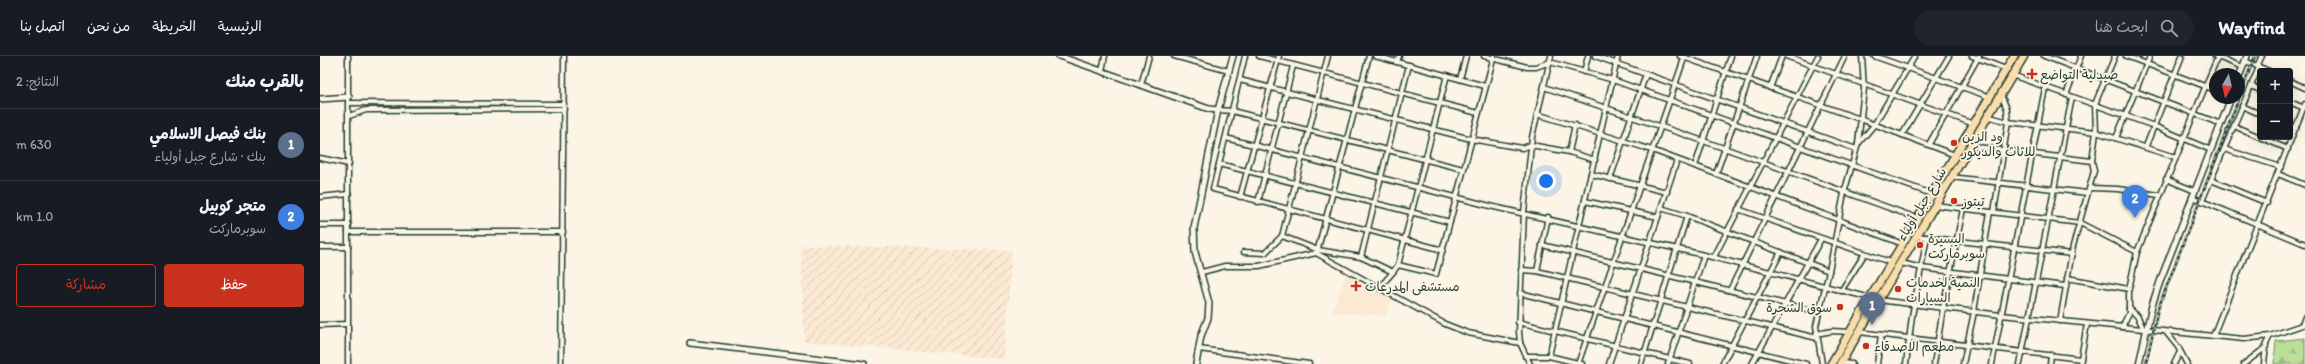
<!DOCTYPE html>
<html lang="ar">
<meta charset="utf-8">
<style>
body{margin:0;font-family:Itim,"Playpen Sans Arabic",sans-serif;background:#20242c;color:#f1f3f6;direction:rtl}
.controls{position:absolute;right:12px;top:12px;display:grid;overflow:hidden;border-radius:4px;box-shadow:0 4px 16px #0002}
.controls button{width:36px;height:36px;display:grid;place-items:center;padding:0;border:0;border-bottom:1px solid #363941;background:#171b24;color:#f1f3f6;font:20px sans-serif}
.compass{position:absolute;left:1889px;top:12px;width:36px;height:36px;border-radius:50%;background:#171b24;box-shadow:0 4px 16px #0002;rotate:188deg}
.you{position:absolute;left:1226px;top:125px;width:14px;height:14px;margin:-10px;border:3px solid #fff;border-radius:50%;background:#1a73e8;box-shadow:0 0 0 6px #1a73e833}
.badge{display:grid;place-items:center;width:26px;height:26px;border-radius:50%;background:#c8321e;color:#fff;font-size:13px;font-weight:700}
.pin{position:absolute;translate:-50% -33px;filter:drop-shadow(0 1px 2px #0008)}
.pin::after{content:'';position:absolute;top:21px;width:14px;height:12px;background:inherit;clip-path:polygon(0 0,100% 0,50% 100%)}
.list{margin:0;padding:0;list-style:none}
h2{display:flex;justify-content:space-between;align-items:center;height:52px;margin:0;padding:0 16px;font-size:17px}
h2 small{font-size:13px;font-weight:400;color:#9ea1a6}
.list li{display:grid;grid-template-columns:26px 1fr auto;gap:12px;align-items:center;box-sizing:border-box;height:72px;padding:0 16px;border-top:1px solid #363941}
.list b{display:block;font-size:15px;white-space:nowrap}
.list p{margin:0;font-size:13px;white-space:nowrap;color:#9ea1a6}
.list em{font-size:13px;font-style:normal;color:#9ea1a6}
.actions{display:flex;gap:8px;padding:12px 16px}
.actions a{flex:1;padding:9px 0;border:1px solid #c8321e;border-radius:4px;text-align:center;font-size:14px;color:#c8321e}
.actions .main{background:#c8321e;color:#fff}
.icon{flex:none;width:22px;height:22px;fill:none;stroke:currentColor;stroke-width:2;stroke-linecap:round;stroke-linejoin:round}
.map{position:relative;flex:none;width:1985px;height:308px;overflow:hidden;direction:ltr}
header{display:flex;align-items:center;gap:24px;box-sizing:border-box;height:56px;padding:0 20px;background:#171b24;border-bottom:1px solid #363941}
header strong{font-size:19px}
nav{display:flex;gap:22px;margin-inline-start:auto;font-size:14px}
.search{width:280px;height:36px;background:#20242c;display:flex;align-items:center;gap:10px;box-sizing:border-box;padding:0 14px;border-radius:22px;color:#9ea1a6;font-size:15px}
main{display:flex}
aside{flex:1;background:#171b24}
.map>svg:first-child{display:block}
.built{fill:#fbe9d3}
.industrial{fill:url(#industrial-furrows)}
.forest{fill:url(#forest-firs);stroke:#6d8e66}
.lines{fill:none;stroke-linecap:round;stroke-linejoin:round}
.minor-casing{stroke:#1f3d34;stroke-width:7}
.tertiary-casing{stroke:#1f3d34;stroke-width:8}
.primary-casing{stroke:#1f3d34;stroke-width:10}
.minor{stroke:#fcf5e5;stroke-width:4}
.tertiary{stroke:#fcf5e5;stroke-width:5}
.primary{stroke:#faddab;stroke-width:7}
.rail-casing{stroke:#1f3d34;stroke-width:2.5}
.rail{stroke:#fcf5e5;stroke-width:1;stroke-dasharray:3;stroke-linecap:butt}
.poi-dot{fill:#c8321e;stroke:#fcf5e5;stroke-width:1.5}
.labels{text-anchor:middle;stroke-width:3.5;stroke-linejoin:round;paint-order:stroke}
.poi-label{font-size:13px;fill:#1f3d34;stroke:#fcf5e5;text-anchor:start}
.street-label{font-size:13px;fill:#1f3d34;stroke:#fcf5e5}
</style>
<header>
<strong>Wayfind</strong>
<div class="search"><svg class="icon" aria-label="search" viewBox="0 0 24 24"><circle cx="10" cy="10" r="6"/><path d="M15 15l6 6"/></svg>ابحث هنا</div>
<nav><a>الرئيسية</a><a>الخريطة</a><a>من نحن</a><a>اتصل بنا</a></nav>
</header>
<main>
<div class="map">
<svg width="1985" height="308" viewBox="0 0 1985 308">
<defs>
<pattern id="industrial-furrows" width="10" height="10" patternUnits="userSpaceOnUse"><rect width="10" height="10" fill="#fbe9d3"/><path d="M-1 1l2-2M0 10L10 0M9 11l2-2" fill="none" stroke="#d7c9b6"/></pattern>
<pattern id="forest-firs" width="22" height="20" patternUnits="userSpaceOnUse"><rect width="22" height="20" fill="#bbde99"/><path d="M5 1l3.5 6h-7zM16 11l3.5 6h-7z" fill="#a0bf84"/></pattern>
</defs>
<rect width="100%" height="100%" fill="#fcf5e5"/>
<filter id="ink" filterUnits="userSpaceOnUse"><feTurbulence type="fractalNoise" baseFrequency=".025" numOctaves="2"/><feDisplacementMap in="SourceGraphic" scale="8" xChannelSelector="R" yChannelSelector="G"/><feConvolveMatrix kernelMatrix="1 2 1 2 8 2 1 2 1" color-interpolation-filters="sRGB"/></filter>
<g filter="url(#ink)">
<polygon class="built" points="1026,218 1073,242 1065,260 1012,256"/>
<polygon class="industrial" points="481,189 692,194 684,303 484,285"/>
<polygon class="forest" points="1985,282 1985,308 1954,308 1956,285"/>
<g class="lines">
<g class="minor-casing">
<g id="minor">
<polyline points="854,0 909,15"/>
<polyline points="925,0 893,133 1123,194"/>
<polyline points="939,0 1158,57"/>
<polyline points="1055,0 1165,30"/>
<polyline points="1164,0 1207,11 1216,11 1230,6 1293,24 1612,138"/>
<polyline points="1275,0 1536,93"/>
<polyline points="1360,0 1540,63 1635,99"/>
<polyline points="1466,0 1654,68"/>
<polyline points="1554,0 1670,41"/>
<polyline points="1652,0 1686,13"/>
<polyline points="1724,0 1901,68"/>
<polyline points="1806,0 1895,34"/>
<polyline points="1895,0 1923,11"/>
<polyline points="1925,5 1949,15"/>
<polyline points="1077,6 1079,0"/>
<polyline points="1937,10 1942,0"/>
<polyline points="782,15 785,0"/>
<polyline points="1264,16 1268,0"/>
<polyline points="1692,19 1834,70 1891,94"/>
<polyline points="1140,23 1146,0"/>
<polyline points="920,24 1151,83 1202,92 1211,89 1249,96 1275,104"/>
<polyline points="1970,25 1985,32"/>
<polyline points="821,29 829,0"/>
<polyline points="1931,30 1940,34"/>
<polyline points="1224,31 1404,92 1597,162"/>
<polyline points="1450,32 1462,0"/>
<polyline points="1746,39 1761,0"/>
<polyline points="1970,46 1984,52"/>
<polyline points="29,47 244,48"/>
<polyline points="1922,50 1940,58"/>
<polyline points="898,54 912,55 1143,113"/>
<polyline points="1217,58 1332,94 1583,188"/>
<polyline points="29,60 46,54 244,53"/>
<polyline points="1667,60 1688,66 1776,76 1855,101"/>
<polyline points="1914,70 1968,93"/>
<polyline points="1970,70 1976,72"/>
<polyline points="1582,79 1629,0"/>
<polyline points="906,82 1174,151 1384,199 1551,242"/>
<polyline points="1796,82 1830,0"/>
<polyline points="1538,88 1554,69 1595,0"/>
<polyline points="1609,88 1659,0"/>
<polyline points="1649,90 1772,105"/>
<polyline points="1826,90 1862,0"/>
<polyline points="1904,93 1961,111"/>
<polyline points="1249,96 1255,69"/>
<polyline points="0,102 29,108"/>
<polyline points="899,108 1130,166"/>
<polyline points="1375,110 1411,0"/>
<polyline points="1271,118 1347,136"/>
<polyline points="1396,118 1437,0"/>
<polyline points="1958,118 1985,129"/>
<polyline points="1631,121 1767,137"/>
<polyline points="1290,123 1326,18"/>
<polyline points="1846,123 1875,135"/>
<polyline points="1891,124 1947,147"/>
<polyline points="1771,132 1798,133 1839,139"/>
<polyline points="0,141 29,138"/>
<polyline points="920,141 959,0"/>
<polyline points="1872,141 1985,188"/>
<polyline points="1265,145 1338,161"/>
<polyline points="1882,145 1939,11"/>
<polyline points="938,146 973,10"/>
<polyline points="1615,149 1760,167 1817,196"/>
<polyline points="1341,152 1367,160 1509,215"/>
<polyline points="1418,153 1570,206"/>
<polyline points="1674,156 1688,66 1687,53 1681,39"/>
<polyline points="0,169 29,169"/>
<polyline points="28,176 243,176"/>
<polyline points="962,180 1008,0"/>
<polyline points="1596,180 1752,198"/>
<polyline points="1222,189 1499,256"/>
<polyline points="0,191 28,191"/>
<polyline points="924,196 945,197 962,180 998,194 1041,201 1073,216 1078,209 1116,218 1174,0"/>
<polyline points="997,196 1049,0"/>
<polyline points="1041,201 1089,9"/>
<polyline points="1394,201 1498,0"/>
<polyline points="1581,207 1602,212 1745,230"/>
<polyline points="1078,209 1127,19"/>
<polyline points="1201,214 1217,215 1228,161"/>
<polyline points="1217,215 1497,282"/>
<polyline points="882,216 905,210 939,210 996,197 1125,268 1148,277 1200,287"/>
<polyline points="1747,222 1809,233"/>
<polyline points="1060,231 1073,216"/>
<polyline points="1410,234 1525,0"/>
<polyline points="1521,235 1544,199"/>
<polyline points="1200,237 1486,308"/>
<polyline points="1558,244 1681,259 1924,283 1950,280 1985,268"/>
<polyline points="1809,252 1818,261 1823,272"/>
<polyline points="1740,265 1753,190 1774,115 1772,105 1776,76 1775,48 1795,0"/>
<polyline points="1198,266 1370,308"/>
<polyline points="0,269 28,268"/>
<polyline points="1982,269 1985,261"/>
<polyline points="1802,271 1809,257 1809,233 1817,196 1898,0"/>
<polyline points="1539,276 1761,303"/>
<polyline points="1846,276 1858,291 1867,308"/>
<polyline points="1496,278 1512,275 1529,276"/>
<polyline points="1893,280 1985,48"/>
<polyline points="879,293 989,308"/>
<polyline points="1205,300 1229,300 1262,308"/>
<polyline points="1229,300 1298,0"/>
<polyline points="1520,307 1532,308"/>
<polyline points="28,308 28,0"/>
<polyline points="241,308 244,0"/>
<polyline points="1210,308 1200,287 1199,276 1204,156 1212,81 1231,0"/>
<polyline points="1258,308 1365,0"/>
<polyline points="1289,308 1357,104"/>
<polyline points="1321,308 1367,160"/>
<polyline points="1348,308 1384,199"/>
<polyline points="1402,308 1461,196"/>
<polyline points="1432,308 1501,183"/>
<polyline points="1502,308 1496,270 1509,215 1524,137 1538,88 1544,33 1542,0"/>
<polyline points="1557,308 1561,279"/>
<polyline points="1586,308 1592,260 1607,181"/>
<polyline points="1614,308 1623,252 1643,153"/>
<polyline points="1643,308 1654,256 1670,156"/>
<polyline points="1672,308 1725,32"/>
<polyline points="1700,308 1752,41"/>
<polyline points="1730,308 1731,299"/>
<polyline points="1760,308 1767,268"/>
<polyline points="1854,308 1860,296"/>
<polyline points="1924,308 1945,292"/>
<polyline points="1944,308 1946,288 1950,280"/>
</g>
</g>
<g class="tertiary-casing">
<g id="tertiary">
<polyline points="739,0 889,53 898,54"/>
<polyline points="1919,21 1927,0"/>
<polyline points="0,43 29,41"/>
<polyline points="370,287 544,308"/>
<polyline points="876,308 881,280 888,262 889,247 875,196 874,172 898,54 913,0"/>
<polyline points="1819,308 1832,249 1842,220 1911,42"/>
</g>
</g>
<g class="primary-casing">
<g id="primary">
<polyline points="1511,308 1694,0"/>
<polyline points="1520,308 1704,0"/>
</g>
</g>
<use href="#minor" class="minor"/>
<use href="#tertiary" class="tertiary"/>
<use href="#primary" class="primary"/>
<g class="rail-casing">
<g id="rail">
<polyline points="1919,42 1935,0"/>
<polyline points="1826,308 1838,253 1919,42"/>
</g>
</g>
<use href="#rail" class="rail"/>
</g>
</g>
<g class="poi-dot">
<path d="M1710 12h4v4h4v4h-4v4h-4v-4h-4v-4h4z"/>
<circle cx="1634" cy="87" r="4"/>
<circle cx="1634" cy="145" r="4"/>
<circle cx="1600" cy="189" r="4"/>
<path d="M1034 224h4v4h4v4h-4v4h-4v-4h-4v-4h4z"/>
<circle cx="1578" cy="233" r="4"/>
<circle cx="1520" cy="251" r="4"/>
<circle cx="1546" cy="290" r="4"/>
</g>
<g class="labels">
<g class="poi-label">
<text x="1720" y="23">صيدلية التواضع</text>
<text x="1642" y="85">ود الزين<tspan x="1642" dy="15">للاثاث والديكور</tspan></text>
<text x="1642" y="150">تيتوز</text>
<text x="1608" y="187">اليسيرة<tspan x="1608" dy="15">سوبرماركت</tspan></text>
<text x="1586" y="231">النمية لخدمات<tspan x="1586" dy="15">السيارات</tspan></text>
<text x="1045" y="235">مستشفى المدرعات</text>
<text x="1512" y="256" text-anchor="end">سوق الشجرة</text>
<text x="1554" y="295">مطعم الاصدقاء</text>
</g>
<g class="street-label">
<text transform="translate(1601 148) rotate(-59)" y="5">شارع جبل أولياء</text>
</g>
</g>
</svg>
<div class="controls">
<button>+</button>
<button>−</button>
</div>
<svg class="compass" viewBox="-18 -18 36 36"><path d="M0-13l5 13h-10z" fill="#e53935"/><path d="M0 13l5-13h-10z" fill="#9ea1a6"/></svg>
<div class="you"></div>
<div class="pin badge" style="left:1552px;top:269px;background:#5c6f8a">1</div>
<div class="pin badge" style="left:1815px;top:162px;background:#3f7fe0">2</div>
</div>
<aside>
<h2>بالقرب منك<small>النتائج: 2</small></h2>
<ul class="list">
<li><span class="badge" style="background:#5c6f8a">1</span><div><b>بنك فيصل الاسلامي</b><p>بنك · شارع جبل أولياء</p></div><em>630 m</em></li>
<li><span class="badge" style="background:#3f7fe0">2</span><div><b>متجر كوبيل</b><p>سوبرماركت</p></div><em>1.0 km</em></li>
</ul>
<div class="actions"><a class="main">حفظ</a><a>مشاركة</a></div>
</aside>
</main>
